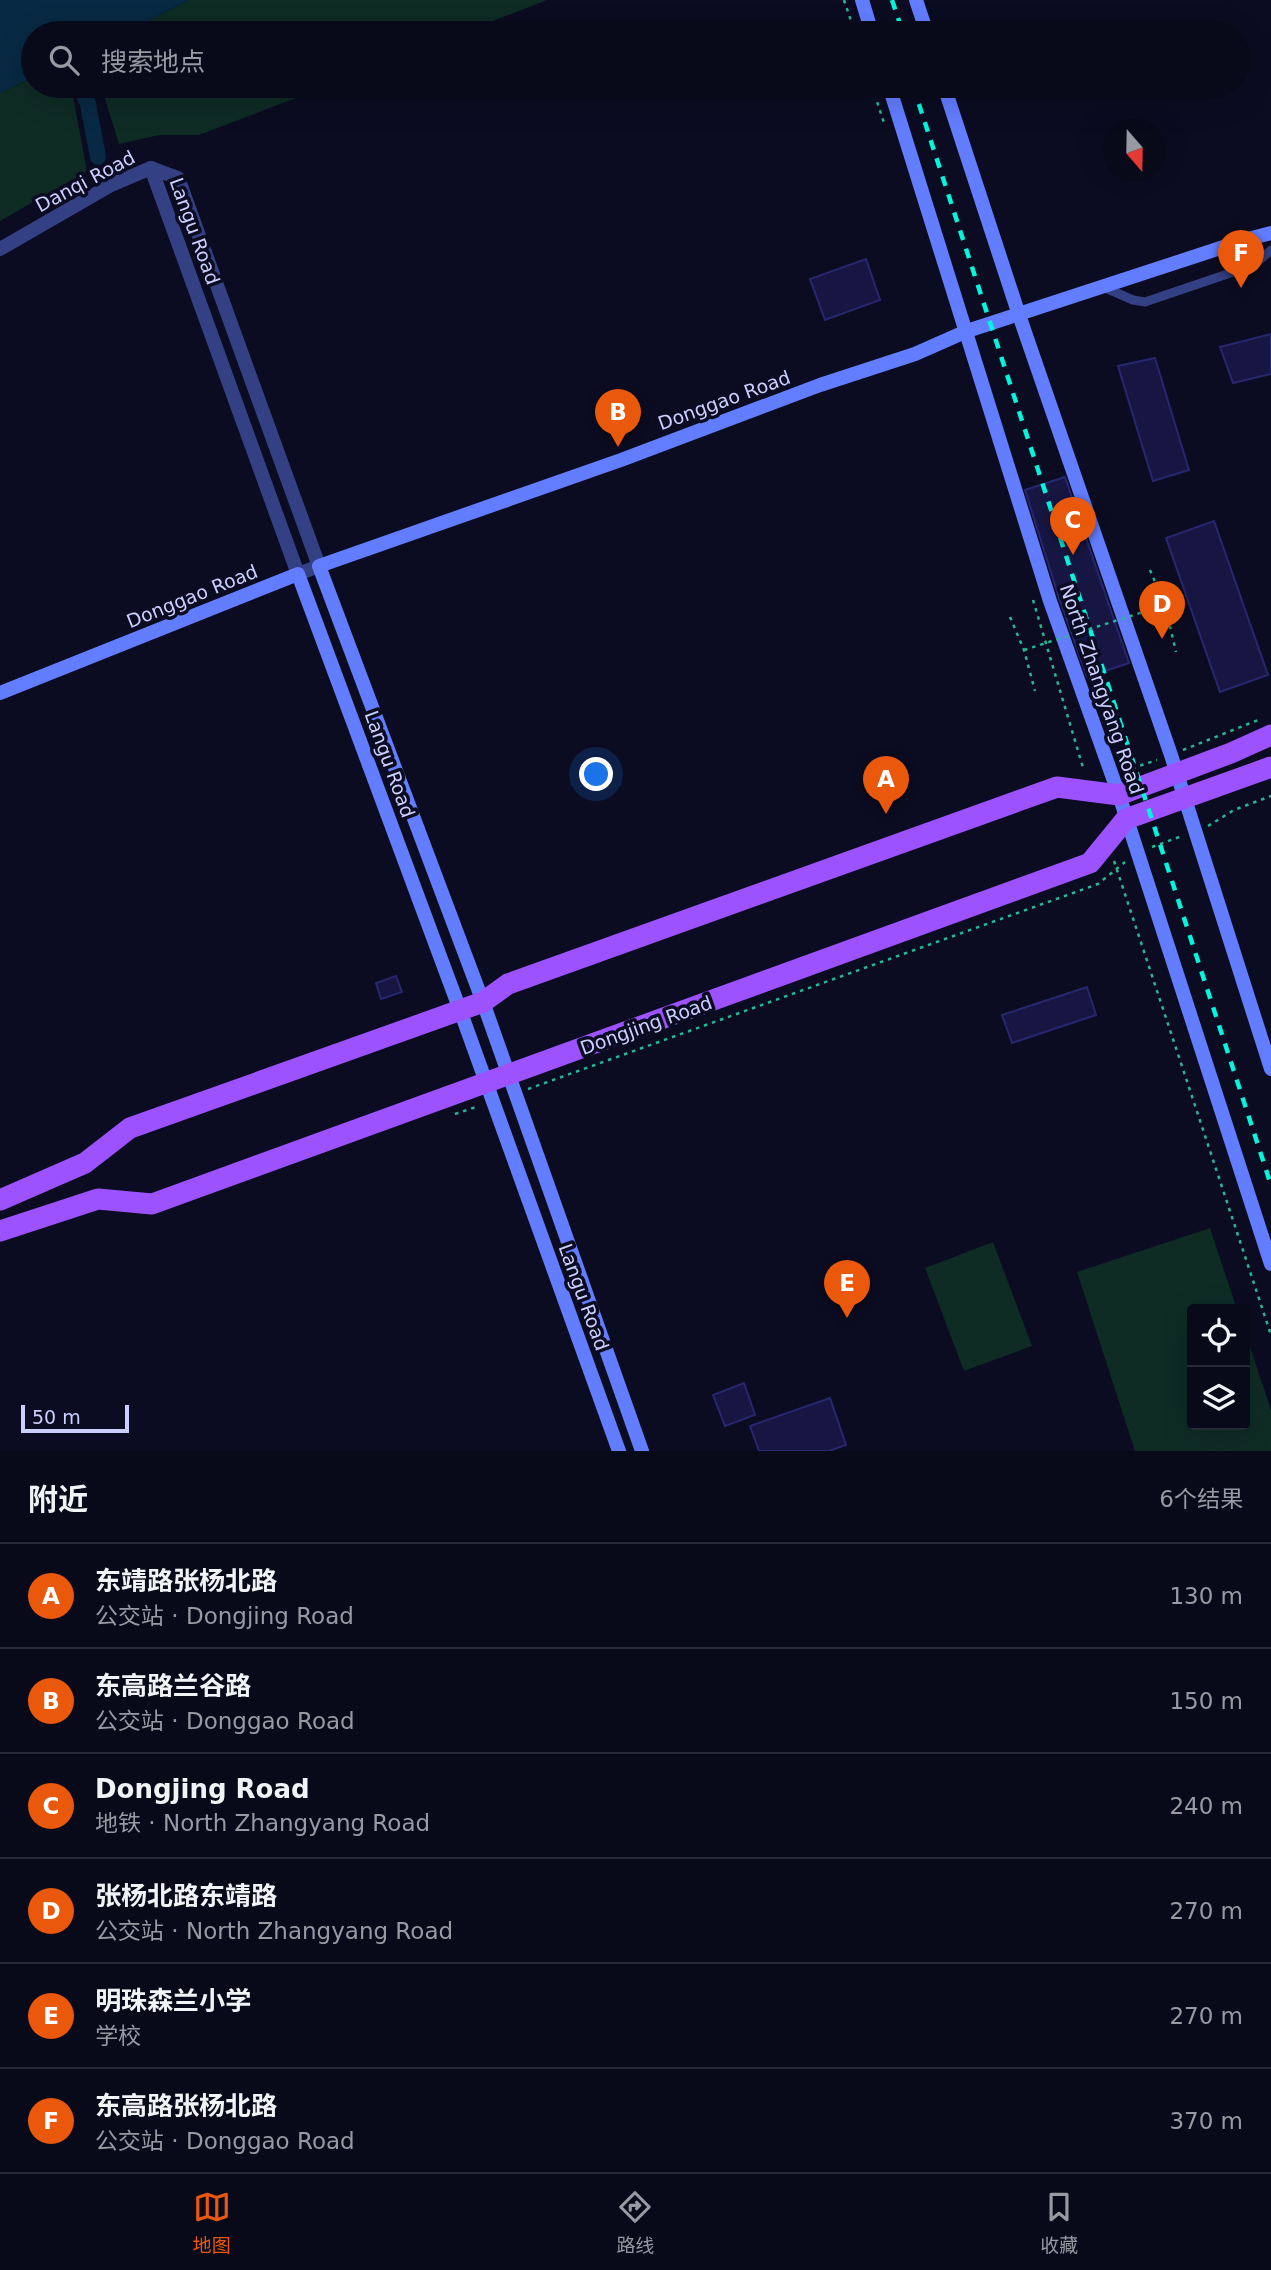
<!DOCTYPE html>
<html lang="zh">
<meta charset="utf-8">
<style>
body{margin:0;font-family:"DejaVu Sans","Noto Sans SC",sans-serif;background:#161726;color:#f1f3f6}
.controls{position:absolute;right:21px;bottom:21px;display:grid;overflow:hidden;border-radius:7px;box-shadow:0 7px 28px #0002}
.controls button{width:63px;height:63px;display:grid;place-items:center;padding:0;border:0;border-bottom:2px solid #292a38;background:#080919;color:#f1f3f6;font:35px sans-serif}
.compass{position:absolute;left:1103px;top:119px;width:63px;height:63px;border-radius:50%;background:#080919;box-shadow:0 7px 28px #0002;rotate:160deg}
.scale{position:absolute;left:21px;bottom:18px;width:108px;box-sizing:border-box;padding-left:7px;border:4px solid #cbcfff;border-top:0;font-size:19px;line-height:24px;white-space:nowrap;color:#cbcfff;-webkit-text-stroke:5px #0b0c21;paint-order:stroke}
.you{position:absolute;left:597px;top:775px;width:24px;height:24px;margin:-18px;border:5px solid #fff;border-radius:50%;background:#1a73e8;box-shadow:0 0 0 10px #1a73e833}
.badge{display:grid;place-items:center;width:46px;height:46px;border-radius:50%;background:#ea580c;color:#fff;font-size:23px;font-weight:700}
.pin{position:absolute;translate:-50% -58px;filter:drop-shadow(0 2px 4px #0008)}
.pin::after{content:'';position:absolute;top:37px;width:24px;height:21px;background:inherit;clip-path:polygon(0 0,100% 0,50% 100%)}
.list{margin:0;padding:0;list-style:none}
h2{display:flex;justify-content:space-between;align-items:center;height:91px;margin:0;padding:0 28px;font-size:30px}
h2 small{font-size:23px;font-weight:400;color:#989aa2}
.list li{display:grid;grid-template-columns:46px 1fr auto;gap:21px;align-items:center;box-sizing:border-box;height:105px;padding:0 28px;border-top:2px solid #292a38}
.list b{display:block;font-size:26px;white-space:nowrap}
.list p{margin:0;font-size:23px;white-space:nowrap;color:#989aa2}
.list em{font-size:23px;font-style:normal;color:#989aa2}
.icon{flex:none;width:38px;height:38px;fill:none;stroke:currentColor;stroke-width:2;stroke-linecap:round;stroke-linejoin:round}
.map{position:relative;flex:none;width:1271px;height:1451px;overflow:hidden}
.search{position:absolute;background:#080919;box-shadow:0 7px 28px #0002;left:21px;right:21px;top:21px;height:77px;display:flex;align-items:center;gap:18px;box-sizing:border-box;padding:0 24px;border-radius:38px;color:#989aa2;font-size:26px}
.sheet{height:721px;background:#080919}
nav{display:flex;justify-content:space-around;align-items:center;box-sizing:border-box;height:98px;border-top:2px solid #292a38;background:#080919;font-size:19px;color:#989aa2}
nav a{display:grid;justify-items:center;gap:4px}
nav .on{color:#ea580c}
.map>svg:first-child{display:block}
.green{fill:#0e2b24}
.water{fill:#082943}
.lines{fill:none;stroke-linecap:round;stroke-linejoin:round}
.canal{stroke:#082943;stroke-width:16}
.building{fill:#171643;stroke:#272770;stroke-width:2}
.path{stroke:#26b893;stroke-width:2.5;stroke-dasharray:3.5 5;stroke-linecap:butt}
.lane{stroke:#334083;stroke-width:9}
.street{stroke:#334083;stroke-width:14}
.secondary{stroke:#627dff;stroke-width:14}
.primary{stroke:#9c52ff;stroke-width:21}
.rail{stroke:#00f6df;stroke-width:4.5;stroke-dasharray:10 9;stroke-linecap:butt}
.path-bridge{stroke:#26b893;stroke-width:2.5;stroke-dasharray:3.5 5;stroke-linecap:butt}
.labels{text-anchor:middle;stroke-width:7;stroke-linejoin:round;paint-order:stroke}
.street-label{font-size:19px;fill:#cbcfff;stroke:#0b0c21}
</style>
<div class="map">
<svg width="1271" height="1451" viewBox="0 0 1271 1451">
<rect width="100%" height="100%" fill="#0b0c21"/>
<g class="green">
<polygon points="188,0 547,0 462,33 124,33"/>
<polygon points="33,77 33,86 71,86 87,171 0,221 0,93"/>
<polygon points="101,86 327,86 199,135 159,135 119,144"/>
<polygon points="1210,1228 1237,1309 1192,1309 1192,1425 1245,1425 1245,1332 1271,1410 1271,1451 1135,1451 1077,1272"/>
<polygon points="993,1242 1032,1346 964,1371 925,1268"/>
</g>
<polygon class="water" points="0,0 188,0 124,33 33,33 33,77 0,93"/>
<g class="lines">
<polyline class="canal" points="80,86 88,104 98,157"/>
</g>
<g class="building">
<polygon points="866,259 880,300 825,320 810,279"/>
<polygon points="1271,334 1271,374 1233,383 1220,347"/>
<polygon points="1155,358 1189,470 1153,481 1118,366"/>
<polygon points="1065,477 1129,663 1087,677 1059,598 1025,490"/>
<polygon points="1214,521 1268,675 1220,692 1166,538"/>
<polygon points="396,976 402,992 381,999 376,983"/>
<polygon points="1087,987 1096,1015 1012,1043 1002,1015"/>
<polygon points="744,1383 755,1415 725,1426 713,1395"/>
<polygon points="830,1398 846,1445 829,1451 759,1451 750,1426"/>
</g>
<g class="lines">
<g class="path">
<polyline points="844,0 855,33"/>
<polyline points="872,86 884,123"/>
<polyline points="1150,570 1165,605 1176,652"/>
<polyline points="1033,600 1084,771"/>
<polyline points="1010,617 1024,650 1035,691"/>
<polyline points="1183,750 1258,720"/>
<polyline points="1124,771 1157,760"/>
<polyline points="1208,826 1234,810 1271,796"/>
<polyline points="1152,847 1182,836"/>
<polyline points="1114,861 1271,1335"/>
<polyline points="528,1089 1098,884 1125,862"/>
<polyline points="455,1114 479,1106"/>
</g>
<polyline class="lane" points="1103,287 1133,300 1145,302 1254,265 1271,250"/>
<g class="street">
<polygon points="151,168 178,178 319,566 298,574"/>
<polyline points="0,249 111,185 151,168"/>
</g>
<g class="secondary">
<polyline points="862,0 872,33"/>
<polyline points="916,0 927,33"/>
<polyline points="889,86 1050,601 1119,795 1271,1264"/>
<polyline points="944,86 1019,315 1171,755 1271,1069"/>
<polyline points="0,693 298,574 460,1010 619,1451"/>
<polyline points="642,1451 483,1002 319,566 621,460 820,385 915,354 967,331 1248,239 1271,233"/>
</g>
<g class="primary">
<polyline points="0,1200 85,1163 130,1128 483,1002 508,984 1057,787 1119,795 1231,753 1271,735"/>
<polyline points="0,1231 98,1199 152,1204 1090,863 1126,819 1271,767"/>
</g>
<g class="rail">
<polyline points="892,0 903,33"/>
<polyline points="913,86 1271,1185"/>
</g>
<polyline class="path-bridge" points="1024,650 1165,605"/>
</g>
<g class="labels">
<g class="street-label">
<text transform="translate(85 181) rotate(-28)" y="7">Danqi Road</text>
<text transform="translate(195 231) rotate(70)" y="7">Langu Road</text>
<text transform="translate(724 400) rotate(-20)" y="7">Donggao Road</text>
<text transform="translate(192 596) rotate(-22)" y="7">Donggao Road</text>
<text transform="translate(1102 689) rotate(71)" y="7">North Zhangyang Road</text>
<text transform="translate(390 764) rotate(70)" y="7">Langu Road</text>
<text transform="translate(646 1025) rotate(-20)" y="7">Dongjing Road</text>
<text transform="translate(584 1297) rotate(70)" y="7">Langu Road</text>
</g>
</g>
</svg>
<div class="controls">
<button><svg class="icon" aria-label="locate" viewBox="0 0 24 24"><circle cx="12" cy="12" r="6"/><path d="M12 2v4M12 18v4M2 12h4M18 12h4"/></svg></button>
<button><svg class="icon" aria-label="layers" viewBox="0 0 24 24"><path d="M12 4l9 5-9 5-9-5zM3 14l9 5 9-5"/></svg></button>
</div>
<svg class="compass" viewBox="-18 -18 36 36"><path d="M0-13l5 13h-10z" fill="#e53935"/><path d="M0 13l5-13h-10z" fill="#989aa2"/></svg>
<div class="scale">50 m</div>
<div class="you"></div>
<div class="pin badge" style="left:886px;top:814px">A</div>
<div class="pin badge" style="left:618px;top:447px">B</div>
<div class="pin badge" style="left:1073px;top:555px">C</div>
<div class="pin badge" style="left:1162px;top:639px">D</div>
<div class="pin badge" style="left:847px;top:1318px">E</div>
<div class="pin badge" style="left:1241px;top:288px">F</div>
<div class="search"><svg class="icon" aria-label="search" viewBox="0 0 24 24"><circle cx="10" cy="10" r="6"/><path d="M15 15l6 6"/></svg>搜索地点</div>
</div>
<section class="sheet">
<h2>附近<small>6个结果</small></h2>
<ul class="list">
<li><span class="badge">A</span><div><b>东靖路张杨北路</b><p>公交站 · Dongjing Road</p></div><em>130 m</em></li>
<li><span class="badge">B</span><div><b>东高路兰谷路</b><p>公交站 · Donggao Road</p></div><em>150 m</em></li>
<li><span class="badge">C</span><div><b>Dongjing Road</b><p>地铁 · North Zhangyang Road</p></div><em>240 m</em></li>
<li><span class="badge">D</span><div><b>张杨北路东靖路</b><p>公交站 · North Zhangyang Road</p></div><em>270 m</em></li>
<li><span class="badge">E</span><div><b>明珠森兰小学</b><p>学校</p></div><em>270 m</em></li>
<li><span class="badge">F</span><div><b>东高路张杨北路</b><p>公交站 · Donggao Road</p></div><em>370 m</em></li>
</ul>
</section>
<nav>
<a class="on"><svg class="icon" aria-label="map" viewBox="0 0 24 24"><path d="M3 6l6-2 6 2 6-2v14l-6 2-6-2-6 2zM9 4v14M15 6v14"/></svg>地图</a>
<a><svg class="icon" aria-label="directions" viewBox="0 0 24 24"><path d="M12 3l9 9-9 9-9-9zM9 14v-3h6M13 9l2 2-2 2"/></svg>路线</a>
<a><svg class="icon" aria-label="saved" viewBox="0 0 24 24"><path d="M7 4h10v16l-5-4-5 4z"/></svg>收藏</a>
</nav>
